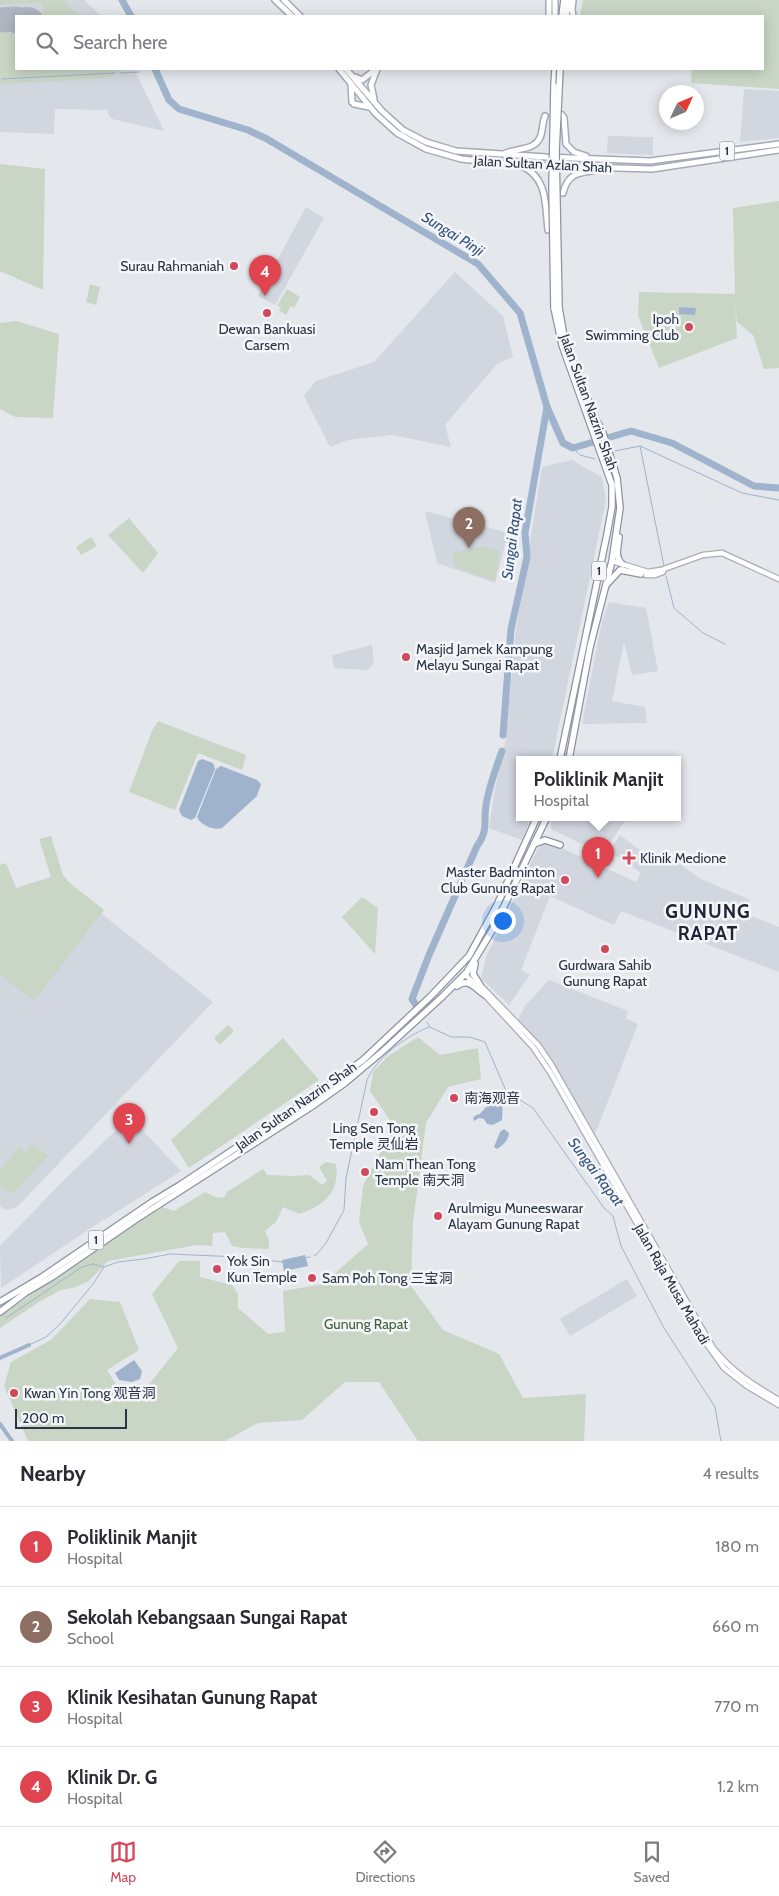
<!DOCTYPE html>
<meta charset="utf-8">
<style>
body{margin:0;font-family:Cabin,"Noto Sans SC",sans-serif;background:#f7f7f7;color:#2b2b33}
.compass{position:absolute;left:659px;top:85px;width:45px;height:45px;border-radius:50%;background:#fff;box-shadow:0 2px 12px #0003;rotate:46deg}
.scale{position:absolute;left:15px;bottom:12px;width:112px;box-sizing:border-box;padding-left:5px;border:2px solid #2b3445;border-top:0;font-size:14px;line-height:18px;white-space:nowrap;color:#2b3445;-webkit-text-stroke:4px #f4f6f9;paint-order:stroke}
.you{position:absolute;left:502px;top:920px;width:18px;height:18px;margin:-12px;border:4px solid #fff;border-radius:50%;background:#1a73e8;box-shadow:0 0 0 8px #1a73e833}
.badge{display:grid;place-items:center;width:32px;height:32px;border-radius:50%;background:#d1495b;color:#fff;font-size:16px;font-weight:700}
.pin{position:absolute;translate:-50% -41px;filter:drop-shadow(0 1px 2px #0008)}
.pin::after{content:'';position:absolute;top:26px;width:18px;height:15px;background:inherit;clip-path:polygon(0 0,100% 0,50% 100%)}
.popup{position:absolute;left:516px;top:756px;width:165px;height:65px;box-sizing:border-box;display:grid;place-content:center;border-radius:0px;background:#fff;filter:drop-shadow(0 1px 4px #0005);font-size:16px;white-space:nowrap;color:#7c7c81}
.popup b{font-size:19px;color:#2b2b33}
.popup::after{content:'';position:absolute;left:50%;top:100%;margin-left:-10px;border:10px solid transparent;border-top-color:#fff}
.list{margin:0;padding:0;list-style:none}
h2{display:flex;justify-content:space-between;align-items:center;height:65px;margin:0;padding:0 20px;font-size:21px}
h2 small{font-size:16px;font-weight:400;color:#7c7c81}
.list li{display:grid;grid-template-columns:32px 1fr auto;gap:15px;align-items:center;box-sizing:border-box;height:80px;padding:0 20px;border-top:1px solid #e1e1e2}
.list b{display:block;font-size:19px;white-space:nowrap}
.list p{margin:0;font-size:16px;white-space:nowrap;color:#7c7c81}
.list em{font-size:16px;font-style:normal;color:#7c7c81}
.icon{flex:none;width:28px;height:28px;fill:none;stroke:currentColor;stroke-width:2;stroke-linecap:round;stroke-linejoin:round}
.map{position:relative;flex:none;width:779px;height:1441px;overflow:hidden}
.search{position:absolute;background:#fff;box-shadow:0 2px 12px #0003;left:15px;right:15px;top:15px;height:55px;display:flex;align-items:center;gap:12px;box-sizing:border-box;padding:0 18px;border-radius:0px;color:#7c7c81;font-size:19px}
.sheet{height:385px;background:#fff}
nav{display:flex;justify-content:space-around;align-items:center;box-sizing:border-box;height:70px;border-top:1px solid #e1e1e2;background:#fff;font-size:14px;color:#7c7c81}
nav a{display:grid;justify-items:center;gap:2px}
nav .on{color:#d1495b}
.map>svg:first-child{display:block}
.built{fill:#d2d6de}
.green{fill:#c9d6c5}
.water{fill:#9fb4cc}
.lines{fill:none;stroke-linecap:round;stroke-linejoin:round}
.stream{stroke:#9fb4cc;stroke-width:1}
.canal{stroke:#9fb4cc;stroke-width:4}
.river{stroke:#9fb4cc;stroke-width:7}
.taxiway{stroke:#b0b6c1;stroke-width:10}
.runway{stroke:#b0b6c1;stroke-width:25}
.secondary-casing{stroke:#a9aeb7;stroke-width:7}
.primary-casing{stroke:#a3abb8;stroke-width:8}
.highway-casing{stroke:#8b94a3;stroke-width:8}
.secondary{stroke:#fff;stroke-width:4.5}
.primary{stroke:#fff;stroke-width:5}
.highway{stroke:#fff;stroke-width:5.5}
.highway-bridge-casing{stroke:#8b94a3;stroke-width:8;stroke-linecap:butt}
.highway-bridge{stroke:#fff;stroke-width:5.5}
.poi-dot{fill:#d1495b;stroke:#f4f6f9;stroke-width:2}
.labels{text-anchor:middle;stroke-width:5;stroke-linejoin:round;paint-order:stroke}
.shield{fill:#f4f6f9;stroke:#676e7b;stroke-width:1}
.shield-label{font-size:12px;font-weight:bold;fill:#2b3445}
.street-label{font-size:14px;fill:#2b3445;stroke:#f4f6f9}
.poi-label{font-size:14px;fill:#2b3445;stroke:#f4f6f9;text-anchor:start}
.park-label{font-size:14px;fill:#3f6138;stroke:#f4f6f9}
.water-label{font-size:15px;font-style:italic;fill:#34527a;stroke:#f4f6f9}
.district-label{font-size:19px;font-weight:bold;letter-spacing:1px;fill:#1d2536;stroke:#f4f6f9}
</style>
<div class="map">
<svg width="779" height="1441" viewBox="0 0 779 1441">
<rect width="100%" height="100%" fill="#e4e7ec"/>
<g class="built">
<polygon points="0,0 84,0 101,16 16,16 16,69 134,69 164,131 112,119 108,114 108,110 55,109 54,134 0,132"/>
<polygon points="744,89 779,91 779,138 740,142"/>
<polygon points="608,136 653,137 653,155 607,153"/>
<polygon points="306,207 324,218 275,305 258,296"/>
<polygon points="455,272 503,316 513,357 497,364 445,425 451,447 392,435 348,440 330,447 304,396 316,381 374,362"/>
<polygon points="572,460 602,477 606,500 552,759 519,759 519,817 531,817 522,840 489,828 495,788 506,738 515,636 542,467"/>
<polygon points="425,511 508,533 495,583 437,563"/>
<polygon points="609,602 646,608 658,671 632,675 624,642 612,701 645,707 647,723 582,724 602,621"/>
<polygon points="372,645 374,663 368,670 334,668 332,655"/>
<polygon points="554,817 628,817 602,854 551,829 551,824"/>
<polygon points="620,835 660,866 669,856 699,878 750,900 746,914 779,927 779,972 621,911 614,925 550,896 521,970 530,975 509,1005 481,978 486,957 540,844 546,841 636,882 641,873 610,851"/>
<polygon points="59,880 213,1002 17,1207 5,1210 0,1206 0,920"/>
<polygon points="549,980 628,1011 626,1018 638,1024 595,1134 542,1045 518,1019 525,1006"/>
<polygon points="130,1117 181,1171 104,1220 78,1194 103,1220 1,1288 0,1246 63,1181"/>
<polygon points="627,1279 637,1296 570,1336 560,1319"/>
</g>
<g class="green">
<polygon points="0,0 64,0 79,16 43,16 42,3 0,5"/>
<polygon points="583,0 779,0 779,89 691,83 692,69 763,69 763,16 580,16"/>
<path d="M0 31H9L14 37H16V69H117C116 76 112 77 106 78L0 84Z"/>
<polygon points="0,164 45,169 43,290 0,271"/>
<polygon points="779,201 779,368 764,369 753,335 737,322 735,302 737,338 659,368 638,315 639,292 735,294 733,208"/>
<polygon points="90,284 100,287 96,305 86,302"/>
<polygon points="287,289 300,297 294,308 291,306 286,315 279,310 281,307 277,306"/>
<polygon points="16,321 59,334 53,418 15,417 0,409 0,323"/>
<polygon points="129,518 158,553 143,573 108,535"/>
<polygon points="91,537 97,546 81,555 76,547"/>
<polygon points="483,546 499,551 495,581 455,567 453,553"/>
<polygon points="158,721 246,755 242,770 198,753 175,810 129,792 152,731"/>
<polygon points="51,836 63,875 70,883 104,910 34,1001 0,975 0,865 6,863 16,888 51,877 39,839"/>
<polygon points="362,897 378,908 375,954 342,917"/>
<polygon points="228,1025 234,1031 220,1045 214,1038"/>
<polygon points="418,1037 440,1055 478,1048 481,1079 448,1087 426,1123 413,1223 411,1286 443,1330 499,1354 523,1398 586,1394 584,1441 418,1441 379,1382 345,1382 302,1420 258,1423 225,1441 28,1441 4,1386 11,1362 51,1340 90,1299 120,1302 139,1350 107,1370 117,1386 146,1388 178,1348 152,1294 179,1261 200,1261 200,1277 232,1285 238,1294 238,1308 268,1334 285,1332 283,1291 323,1284 368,1244 359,1222 363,1186 394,1126 370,1091 373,1072 387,1057"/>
<polygon points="283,1038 319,1080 189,1168 171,1140"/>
<polygon points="32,1144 48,1156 13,1193 9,1193 0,1186 0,1170 19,1147 26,1152"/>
<path d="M326 1162 336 1164C340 1193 324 1205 299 1214L283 1207 276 1222 265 1231 269 1241V1249L243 1248 232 1246 225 1232 213 1233 212 1246 197 1245 108 1261 89 1281 76 1287 61 1290 39 1302 0 1328V1316L76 1264C88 1259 96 1251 106 1244 125 1231 144 1218 163 1207L174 1211 205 1192 215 1197 224 1198 227 1192 263 1169 267 1175 292 1176 309 1175 322 1185 327 1181 319 1167Z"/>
</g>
<g class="water">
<polygon points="679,307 696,308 695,315 679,314"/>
<polygon points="202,759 213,763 215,769 195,818 191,820 182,816 179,810 198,761"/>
<path d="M221 766 257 780 261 784 257 796 222 828C214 831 200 825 197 817L216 769Z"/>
<path d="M493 1092C504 1096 503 1110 502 1120L493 1125 487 1124 484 1119 479 1118 474 1121 473 1118 476 1115 480 1114 486 1107 485 1103Z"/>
<path d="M504 1129 509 1133C508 1141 503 1145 497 1149L494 1147 500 1132Z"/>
<polygon points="305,1255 308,1266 284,1271 282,1260"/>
<polygon points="134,1360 142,1371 140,1379 132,1382 119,1380 115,1373"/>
</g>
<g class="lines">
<g class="stream">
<polyline points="120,73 139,72"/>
<polyline points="2,79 115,73"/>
<polyline points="640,446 664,566"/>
<polyline points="573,448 580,455 595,459"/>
<polyline points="615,451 640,446 742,493 779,500"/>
<polyline points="666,576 674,608 703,633 725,644"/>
<polyline points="427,1022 430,1027 451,1037 470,1037 485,1042 506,1091 533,1108 604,1208 613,1216 621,1246 664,1328 715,1407 721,1441"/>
<path d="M314 1256 317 1254 326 1243 344 1210 346 1178 367 1080C378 1056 405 1037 429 1027"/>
<polyline points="305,1258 310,1257"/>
<polyline points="6,1318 82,1267 93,1264 104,1267"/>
<polyline points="29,1345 46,1337 60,1324 93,1284 104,1267 118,1262 144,1259 170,1254 239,1257 283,1262"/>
</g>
<g class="canal">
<polyline points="0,1358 29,1345"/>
<polyline points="0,1424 12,1441"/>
</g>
<g class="river">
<polyline points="122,0 131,16"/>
<polyline points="155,69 169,100 179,109 248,130 267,139 478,264 520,313 547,407 563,443 573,448 631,431 672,443 754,486 779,488"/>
<polyline points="503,735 511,629 527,557 525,533 547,407"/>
<path d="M416 1005 412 999 429 955 477 846C489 829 483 823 486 805 489 786 496 768 502 751"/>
</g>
<g class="taxiway">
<path d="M0 18C12 16 27 7 37 16"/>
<polyline points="0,22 16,29"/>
</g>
<polyline class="runway" points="0,20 16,19"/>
<g class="secondary-casing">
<g id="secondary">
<polyline points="612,561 648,572 661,570 703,555 722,553 779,579"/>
<polyline points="646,575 655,575 663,572"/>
<polyline points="465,974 476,986"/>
<path d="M478 983 538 1045 551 1064 713 1348C732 1372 753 1385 779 1400"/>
<polyline points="483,993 533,1047 550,1072 704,1340 724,1368 747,1386 779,1405"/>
</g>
</g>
<g class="primary-casing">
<g id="primary">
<polyline points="275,0 292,16"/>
<polyline points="284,0 300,16"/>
<polyline points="555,0 555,16"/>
<polyline points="573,0 572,9 573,16"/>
<polyline points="549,16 549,0"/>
<polyline points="339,69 376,114 397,133 426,149 461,159 518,165 652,169 779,150"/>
<polyline points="346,69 382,111 403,130 426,142 456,151 546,157 650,161 779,144"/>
<polyline points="355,77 362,80 375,70"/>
<polyline points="351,85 352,102"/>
<polyline points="374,99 371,85 377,69"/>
<polyline points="354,104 369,107"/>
<polyline points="562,115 564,118 566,144 574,152 586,156"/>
<path d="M504 154C516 147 536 152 541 135 543 129 542 123 545 116"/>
<path d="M521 166C548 177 545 205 548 230"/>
<path d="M563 193C569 169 583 174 602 169"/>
</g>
</g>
<g class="highway-casing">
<g id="highway">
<polyline points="562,16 564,0"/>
<polyline points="566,16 569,0"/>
<polyline points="554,86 555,69"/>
<polyline points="554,308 562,345 612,485 612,507 607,534 560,759"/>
<polyline points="559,308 565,342 596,420 602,430 617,478 620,508 612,561 590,647 569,759"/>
<path d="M619 537C618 548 614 557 623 565"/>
<polyline points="607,584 620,570 641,574"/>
<polyline points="534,844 545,840 560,845"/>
<polyline points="475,964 473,974 480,985"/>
<path d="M457 986C469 977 475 989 485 995"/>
<polyline points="0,1302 42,1277 152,1202 180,1185 317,1094 363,1060 431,996 469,956 497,905 537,817"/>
<polyline points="0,1312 25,1293 52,1277 135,1220 311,1107 345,1083 383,1051 442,997 467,972 493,929 547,817"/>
</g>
</g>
<use href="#secondary" class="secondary"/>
<use href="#primary" class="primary"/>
<use href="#highway" class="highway"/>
<g class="highway-bridge-casing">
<g id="highway-bridge">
<polyline points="554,86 552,186 554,308"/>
<polyline points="559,308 556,151 560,69"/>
</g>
</g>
<use href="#highway-bridge" class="highway-bridge"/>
</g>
<g class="poi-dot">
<circle cx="234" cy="266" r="5"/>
<circle cx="267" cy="313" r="5"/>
<circle cx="689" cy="327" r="5"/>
<circle cx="406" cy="657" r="5"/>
<path d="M626.5 850.5h5v5h5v5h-5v5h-5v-5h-5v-5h5z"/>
<circle cx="565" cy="880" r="5"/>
<circle cx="605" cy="949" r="5"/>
<circle cx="454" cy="1098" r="5"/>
<circle cx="374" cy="1112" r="5"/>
<circle cx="365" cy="1172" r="5"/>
<circle cx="438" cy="1216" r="5"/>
<circle cx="217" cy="1269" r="5"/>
<circle cx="312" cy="1278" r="5"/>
<circle cx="14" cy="1393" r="5"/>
</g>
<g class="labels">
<g class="shield">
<rect x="719.5" y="141.5" width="15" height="19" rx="4"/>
<rect x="591.5" y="561.5" width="15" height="19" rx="4"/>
<rect x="88.5" y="1230.5" width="15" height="19" rx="4"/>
</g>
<g class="shield-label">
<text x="727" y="155">1</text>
<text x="599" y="575">1</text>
<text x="96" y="1244">1</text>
</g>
<g class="street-label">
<text transform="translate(543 164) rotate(3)" y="5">Jalan Sultan Azlan Shah</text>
<text transform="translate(589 402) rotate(70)" y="5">Jalan Sultan Nazrin Shah</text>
<text transform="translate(296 1106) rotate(-35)" y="5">Jalan Sultan Nazrin Shah</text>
<text transform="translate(672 1284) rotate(60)" y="5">Jalan Raja Musa Mahadi</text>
</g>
<g class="poi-label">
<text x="224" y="271" text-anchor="end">Surau Rahmaniah</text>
<text x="679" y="324" text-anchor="end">Ipoh<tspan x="679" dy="16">Swimming Club</tspan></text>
<text x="267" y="334" text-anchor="middle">Dewan Bankuasi<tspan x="267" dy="16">Carsem</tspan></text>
<text x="416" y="654">Masjid Jamek Kampung<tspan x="416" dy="16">Melayu Sungai Rapat</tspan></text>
<text x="640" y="863">Klinik Medione</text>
<text x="555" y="877" text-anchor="end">Master Badminton<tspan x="555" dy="16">Club Gunung Rapat</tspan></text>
<text x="605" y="970" text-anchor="middle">Gurdwara Sahib<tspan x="605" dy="16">Gunung Rapat</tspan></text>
<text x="464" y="1103">南海观音</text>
<text x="374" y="1133" text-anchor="middle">Ling Sen Tong<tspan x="374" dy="16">Temple 灵仙岩</tspan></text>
<text x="375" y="1169">Nam Thean Tong<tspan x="375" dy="16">Temple 南天洞</tspan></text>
<text x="448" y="1213">Arulmigu Muneeswarar<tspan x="448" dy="16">Alayam Gunung Rapat</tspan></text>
<text x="227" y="1266">Yok Sin<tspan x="227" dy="16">Kun Temple</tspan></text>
<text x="322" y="1283">Sam Poh Tong 三宝洞</text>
<text x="24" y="1398">Kwan Yin Tong 观音洞</text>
</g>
<g class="park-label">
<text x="366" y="1329">Gunung Rapat</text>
</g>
<g class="water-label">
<text transform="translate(453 234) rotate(32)" y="5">Sungai Pinji</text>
<text transform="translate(512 539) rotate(-83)" y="5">Sungai Rapat</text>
<text transform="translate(596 1172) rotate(53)" y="5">Sungai Rapat</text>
</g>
<g class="district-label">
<text x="708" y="918">GUNUNG<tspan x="708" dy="22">RAPAT</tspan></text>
</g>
</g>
</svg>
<svg class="compass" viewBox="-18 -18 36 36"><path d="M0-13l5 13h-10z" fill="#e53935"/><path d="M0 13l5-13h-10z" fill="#7c7c81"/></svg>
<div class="scale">200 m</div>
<div class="you"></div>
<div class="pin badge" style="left:598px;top:878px;background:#e0444e">1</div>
<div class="popup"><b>Poliklinik Manjit</b>Hospital</div>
<div class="pin badge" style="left:469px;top:548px;background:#8d6e63">2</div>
<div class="pin badge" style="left:129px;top:1144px;background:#e0444e">3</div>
<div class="pin badge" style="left:265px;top:296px;background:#e0444e">4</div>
<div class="search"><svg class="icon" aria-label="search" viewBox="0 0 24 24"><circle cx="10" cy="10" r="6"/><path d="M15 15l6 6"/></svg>Search here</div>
</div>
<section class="sheet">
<h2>Nearby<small>4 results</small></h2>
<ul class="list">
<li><span class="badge" style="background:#e0444e">1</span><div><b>Poliklinik Manjit</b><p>Hospital</p></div><em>180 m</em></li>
<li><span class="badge" style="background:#8d6e63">2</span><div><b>Sekolah Kebangsaan Sungai Rapat</b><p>School</p></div><em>660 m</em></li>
<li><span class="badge" style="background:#e0444e">3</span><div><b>Klinik Kesihatan Gunung Rapat</b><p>Hospital</p></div><em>770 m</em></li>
<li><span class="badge" style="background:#e0444e">4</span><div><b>Klinik Dr. G</b><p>Hospital</p></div><em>1.2 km</em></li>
</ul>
</section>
<nav>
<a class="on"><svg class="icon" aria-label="map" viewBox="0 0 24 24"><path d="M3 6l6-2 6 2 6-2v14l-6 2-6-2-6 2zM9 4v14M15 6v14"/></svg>Map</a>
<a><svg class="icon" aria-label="directions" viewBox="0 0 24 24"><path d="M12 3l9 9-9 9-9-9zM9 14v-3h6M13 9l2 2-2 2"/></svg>Directions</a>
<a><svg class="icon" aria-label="saved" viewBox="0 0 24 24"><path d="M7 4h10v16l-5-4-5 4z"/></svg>Saved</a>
</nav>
